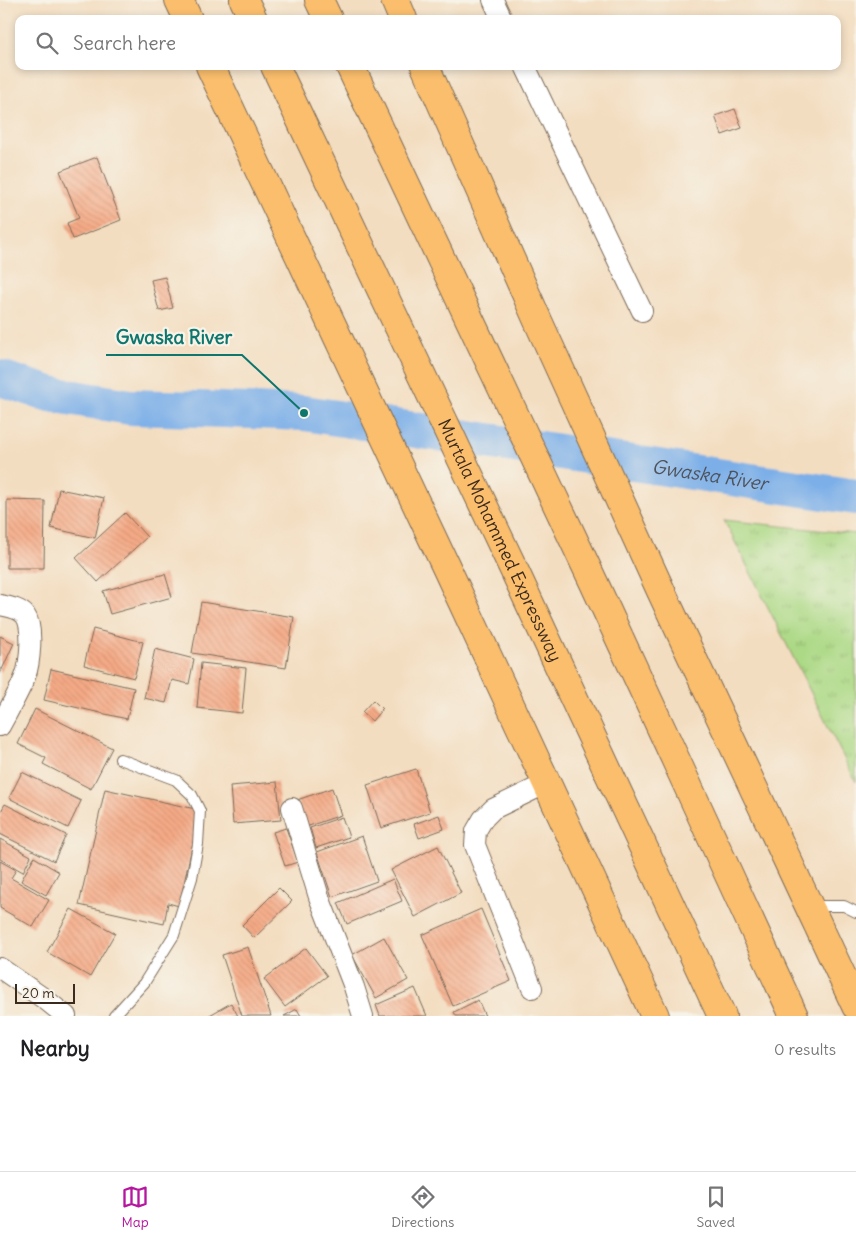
<!DOCTYPE html>
<style>
body{margin:0;font-family:Delius,sans-serif;background:#f6f6f6;color:#202124}
.scale{position:absolute;left:15px;bottom:12px;width:60px;box-sizing:border-box;padding-left:5px;border:2px solid #3b2a1e;border-top:0;font-size:14px;line-height:18px;white-space:nowrap;color:#3b2a1e;-webkit-text-stroke:4px #f7f3e8;paint-order:stroke}
.list{margin:0;padding:0;list-style:none}
h2{display:flex;justify-content:space-between;align-items:center;height:65px;margin:0;padding:0 20px;font-size:21px}
h2 small{font-size:16px;font-weight:400;color:#757577}
.icon{flex:none;width:28px;height:28px;fill:none;stroke:currentColor;stroke-width:2;stroke-linecap:round;stroke-linejoin:round}
.map{position:relative;flex:none;width:856px;height:1016px;overflow:hidden}
.search{position:absolute;background:#fff;box-shadow:0 2px 8px #0003;left:15px;right:15px;top:15px;height:55px;display:flex;align-items:center;gap:12px;box-sizing:border-box;padding:0 18px;border-radius:10px;color:#757577;font-size:19px}
.sheet{height:155px;background:#fff}
nav{display:flex;justify-content:space-around;align-items:center;box-sizing:border-box;height:70px;border-top:1px solid #e0e0e0;background:#fff;font-size:14px;color:#757577}
nav a{display:grid;justify-items:center;gap:2px}
nav .on{color:#b5179e}
.map>svg:first-child{display:block}
.grass{fill:url(#grass-tufts);stroke:#748252}
.lines{fill:none;stroke-linecap:round;stroke-linejoin:round}
.river{stroke:#7cafe8;stroke-width:36}
.building{fill:url(#building-back-hatch)}
.lane-casing{stroke:#7b6957;stroke-width:12}
.street-casing{stroke:#7b6957;stroke-width:22}
.highway-casing{stroke:#7b6957;stroke-width:30}
.lane{stroke:#fff;stroke-width:10}
.street{stroke:#fff;stroke-width:20}
.highway{stroke:#fabe6d;stroke-width:28}
.labels{text-anchor:middle;stroke-width:4.5;stroke-linejoin:round;paint-order:stroke}
.street-label{font-size:18px;fill:#3b2a1e;stroke:#f7f3e8}
.water-label{font-size:19px;font-style:italic;fill:#4e525b;stroke:#f7f3e8}
.leader{fill:none;stroke:#0f766e;stroke-width:2}
.callout-dot{fill:#0f766e;stroke:#f7f3e8;stroke-width:2}
.callout-label{font-size:19px;text-anchor:middle;font-weight:bold;fill:#0f766e;stroke:#f7f3e8;stroke-width:4.5;stroke-linejoin:round;paint-order:stroke}
</style>
<div class="map">
<svg width="856" height="1016" viewBox="0 0 856 1016">
<defs>
<pattern id="grass-tufts" width="24" height="20" patternUnits="userSpaceOnUse" patternTransform="scale(1.25)"><rect width="24" height="20" fill="#acd985"/><path d="M3 7l-1-3M5 7V3M7 7l1-3M15 17l-1-3M17 17v-4M19 17l1-3" fill="none" stroke="#95ba72"/></pattern>
<pattern id="building-back-hatch" width="6" height="6" patternUnits="userSpaceOnUse" patternTransform="scale(1.25)"><rect width="6" height="6" fill="#f5aa86"/><path d="M-1 5l2 2M0 0l6 6M5-1l2 2" fill="none" stroke="#d39273"/></pattern>
</defs>
<rect width="100%" height="100%" fill="#f7f3e8"/>
<filter id="ink" filterUnits="userSpaceOnUse"><feTurbulence type="fractalNoise" baseFrequency=".02" numOctaves="2"/><feDisplacementMap in="SourceGraphic" scale="10" xChannelSelector="R" yChannelSelector="G"/><feConvolveMatrix kernelMatrix="1 2 1 2 8 2 1 2 1" color-interpolation-filters="sRGB"/></filter>
<filter id="wash" filterUnits="userSpaceOnUse"><feTurbulence type="fractalNoise" baseFrequency=".0096" numOctaves="4" result="noise"/><feDisplacementMap in="SourceGraphic" scale="20" xChannelSelector="R" yChannelSelector="G"/><feGaussianBlur stdDeviation="1.12" result="paint"/><feColorMatrix in="noise" values="0 0 0 0 0 0 0 0 0 0 0 0 0 0 0 0 0 1.4 0 .05"/><feComposite in="paint" operator="in"/></filter>
<g filter="url(#wash)">
<rect width="100%" height="100%" fill="#f3ddc0"/>
<polygon class="grass" points="724,520 856,534 856,782"/>
<g class="lines">
<path class="river" id="s1" d="M0 378 50 394 130 407 198 409 304 413 856 497"/>
</g>
<g id="blocks">
<g class="building">
<polygon points="735,109 742,128 722,135 715,116"/>
<polygon points="97,157 121,220 73,239 67,223 79,218 60,171"/>
<polygon points="165,277 173,308 159,311 151,280"/>
<polygon points="59,489 104,498 95,538 51,528"/>
<polygon points="7,500 45,501 44,568 7,568"/>
<polygon points="125,513 147,537 98,582 76,558"/>
<polygon points="165,574 172,597 110,614 103,591"/>
<polygon points="201,602 294,617 286,668 192,653"/>
<polygon points="93,629 143,642 134,678 84,665"/>
<polygon points="0,636 14,643 0,674"/>
<polygon points="155,649 194,659 189,684 172,680 166,703 144,698"/>
<polygon points="201,663 246,668 242,713 197,708"/>
<polygon points="51,669 134,688 127,719 44,700"/>
<polygon points="373,700 382,709 372,721 362,712"/>
<polygon points="35,709 112,748 91,789 43,764 46,758 18,744"/>
<polygon points="416,769 430,812 381,828 367,785"/>
<polygon points="22,772 81,801 68,828 9,798"/>
<polygon points="277,782 281,820 233,824 230,786"/>
<polygon points="332,788 341,815 306,827 297,800"/>
<polygon points="105,789 200,810 179,906 168,903 164,924 79,905"/>
<polygon points="5,804 66,835 54,861 0,834 0,813"/>
<polygon points="439,815 444,829 419,838 414,824"/>
<polygon points="342,817 349,837 316,848 310,828"/>
<polygon points="286,828 298,862 285,866 273,832"/>
<polygon points="362,836 377,881 332,897 317,852"/>
<polygon points="0,839 31,856 23,872 0,859"/>
<polygon points="438,846 461,893 415,917 391,870"/>
<polygon points="34,857 59,872 46,895 21,881"/>
<polygon points="0,861 16,870 11,878 49,900 33,927 0,908"/>
<polygon points="393,879 402,901 347,924 338,903"/>
<polygon points="279,888 292,901 254,938 242,925"/>
<polygon points="71,909 115,933 90,977 47,952"/>
<polygon points="481,909 511,981 453,1006 422,935"/>
<polygon points="384,937 408,980 376,998 352,955"/>
<polygon points="248,947 271,1016 242,1016 222,955"/>
<polygon points="306,948 327,976 285,1007 264,979"/>
<polygon points="415,988 427,1016 380,1016 376,1005"/>
<polygon points="478,1000 485,1016 456,1016 454,1012"/>
<polygon points="231,1003 238,1016 208,1016"/>
<polygon points="297,1009 301,1016 284,1016"/>
</g>
</g>
</g>
<g filter="url(#ink)">
<use href="#blocks" fill-opacity="0" stroke="#7b6957" stroke-width="1"/>
<g class="lines">
<g class="lane-casing">
<g id="lane">
<polyline points="811,906 844,906 856,912"/>
<polyline points="114,1016 144,983 174,935 192,878 198,844 200,811 192,795 176,780 120,759"/>
</g>
</g>
<g class="street-casing">
<g id="street">
<polyline points="493,0 502,19"/>
<polyline points="525,66 642,311"/>
<path d="M0 605C8 607 19 608 25 615 34 627 30 664 25 677 19 692 8 711 0 726"/>
<polyline points="292,808 319,897 354,987 363,1016"/>
<polyline points="0,968 46,1000 66,1016"/>
<polyline points="532,988 475,845 476,831 483,819 493,809 547,783"/>
</g>
</g>
<g class="highway-casing">
<g id="highway">
<polyline points="179,0 188,19"/>
<polyline points="244,0 253,19"/>
<polyline points="319,0 328,19"/>
<polyline points="395,0 403,19"/>
<polyline points="210,66 447,569 655,1016"/>
<path id="s2" d="M275 66 516 574 722 1016"/>
<polyline points="350,66 594,583 680,769 794,1016"/>
<polyline points="425,66 538,321 661,591 856,1006"/>
</g>
</g>
<use href="#lane" class="lane"/>
<use href="#street" class="street"/>
<use href="#highway" class="highway"/>
</g>
</g>
<g class="labels">
<g class="street-label">
<text dy="6" stroke="none"><textPath href="#s2" startOffset="525">Murtala Mohammed Expressway</textPath></text>
</g>
<g class="water-label">
<text dy="7" stroke="none"><textPath href="#s1" startOffset="718">Gwaska River</textPath></text>
</g>
</g>
<path class="leader" d="M304 413L242 355H106"/>
<circle class="callout-dot" cx="304" cy="413" r="5"/>
<g class="callout-label">
<text x="174" y="344">Gwaska River</text>
</g>
</svg>
<div class="scale">20 m</div>
<div class="search"><svg class="icon" aria-label="search" viewBox="0 0 24 24"><circle cx="10" cy="10" r="6"/><path d="M15 15l6 6"/></svg>Search here</div>
</div>
<section class="sheet">
<h2>Nearby<small>0 results</small></h2>
<ul class="list">
</ul>
</section>
<nav>
<a class="on"><svg class="icon" aria-label="map" viewBox="0 0 24 24"><path d="M3 6l6-2 6 2 6-2v14l-6 2-6-2-6 2zM9 4v14M15 6v14"/></svg>Map</a>
<a><svg class="icon" aria-label="directions" viewBox="0 0 24 24"><path d="M12 3l9 9-9 9-9-9zM9 14v-3h6M13 9l2 2-2 2"/></svg>Directions</a>
<a><svg class="icon" aria-label="saved" viewBox="0 0 24 24"><path d="M7 4h10v16l-5-4-5 4z"/></svg>Saved</a>
</nav>
